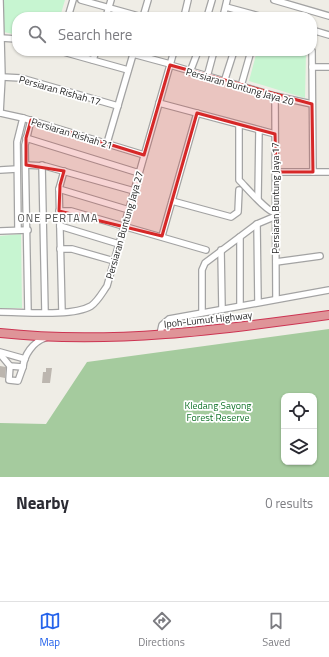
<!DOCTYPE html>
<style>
body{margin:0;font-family:"Titillium Web",sans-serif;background:#f7f7f7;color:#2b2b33}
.controls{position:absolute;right:12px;bottom:12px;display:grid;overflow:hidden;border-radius:8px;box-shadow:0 1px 3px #0004}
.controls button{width:36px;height:36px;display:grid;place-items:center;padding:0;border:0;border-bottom:1px solid #e1e1e2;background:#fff;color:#2b2b33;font:20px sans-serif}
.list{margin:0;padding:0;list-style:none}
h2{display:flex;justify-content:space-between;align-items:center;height:52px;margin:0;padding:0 16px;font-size:17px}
h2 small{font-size:13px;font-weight:400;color:#7c7c81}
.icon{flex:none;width:22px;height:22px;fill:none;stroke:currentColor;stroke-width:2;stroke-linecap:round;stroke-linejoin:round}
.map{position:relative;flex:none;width:329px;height:477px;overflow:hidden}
.search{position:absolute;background:#fff;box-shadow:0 1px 3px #0004;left:12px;right:12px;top:12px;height:44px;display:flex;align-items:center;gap:10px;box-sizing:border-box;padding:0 14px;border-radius:16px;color:#7c7c81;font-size:15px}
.sheet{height:124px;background:#fff}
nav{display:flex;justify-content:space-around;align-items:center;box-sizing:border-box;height:56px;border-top:1px solid #e1e1e2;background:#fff;font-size:11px;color:#7c7c81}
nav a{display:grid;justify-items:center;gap:2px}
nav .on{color:#2563eb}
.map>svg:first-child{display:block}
.forest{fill:#a5cb9e;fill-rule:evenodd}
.park{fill:#c7f5d1}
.building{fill:#bcb6af}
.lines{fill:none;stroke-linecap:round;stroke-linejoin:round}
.minor-casing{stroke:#a3a3a3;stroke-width:8}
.highway-casing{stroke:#cc3452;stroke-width:10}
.minor{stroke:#fff;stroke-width:5.5}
.highway{stroke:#df9498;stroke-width:8}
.marked{fill:#d62828;fill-opacity:0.2;stroke:#d62828;stroke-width:3;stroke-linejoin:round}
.labels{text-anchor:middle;stroke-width:3.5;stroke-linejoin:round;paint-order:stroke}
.street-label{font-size:10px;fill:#1f1f1f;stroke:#fff}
.park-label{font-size:10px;fill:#15752b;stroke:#fff}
.neighbourhood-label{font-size:11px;letter-spacing:1px;fill:#525252;stroke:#fff}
</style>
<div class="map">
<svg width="329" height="477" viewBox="0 0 329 477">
<rect width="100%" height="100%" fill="#efede6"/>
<path class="forest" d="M329 329V477H0V423L46 424 87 362ZM284 396H314V462H284Z"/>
<g class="park">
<polygon points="4,0 65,0 60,17 17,17 17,35 4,32"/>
<polygon points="257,51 306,51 305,98 249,81"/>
<polygon points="21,234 22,308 0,308 0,236"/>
</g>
<g class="building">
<polygon points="0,366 6,367 5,378 0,377"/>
<polygon points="46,368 52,368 50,383 42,383 43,372 46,372"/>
</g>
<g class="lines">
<g class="minor-casing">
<g id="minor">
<polyline points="0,0 2,77 0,113"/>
<polyline points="81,0 142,17"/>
<polyline points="274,0 329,16"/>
<polyline points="226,7 263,17"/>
<polyline points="68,17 73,0"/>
<polyline points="106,17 111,0"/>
<polyline points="143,17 148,0"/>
<polyline points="184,17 188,0"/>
<polyline points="207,17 212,0"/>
<polyline points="223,17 227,0"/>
<polyline points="312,30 329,35"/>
<polyline points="1,38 17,39"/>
<polyline points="60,51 128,70"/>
<polyline points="312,51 313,172"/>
<polyline points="133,54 170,64"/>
<polyline points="93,60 96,51"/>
<polyline points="170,65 275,96 312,104"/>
<polyline points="312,67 329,67"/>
<polyline points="190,72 198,51"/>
<polyline points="2,77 21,78 118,106"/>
<polyline points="207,77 214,51"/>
<polyline points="224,82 234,51"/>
<polyline points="241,86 251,51"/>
<polyline points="275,96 276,299"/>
<polyline points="159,103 275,134"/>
<polyline points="0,113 23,118 144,155"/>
<path d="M239 125V180C246 187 268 213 276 213"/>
<polyline points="26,138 139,173"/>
<polyline points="107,143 134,51"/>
<polyline points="26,165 45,166 134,191"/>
<polyline points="42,165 45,312"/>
<polyline points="0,170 17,169"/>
<polyline points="276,172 329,172"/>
<polyline points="59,189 129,210"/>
<polyline points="258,199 259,130"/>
<polyline points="172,201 231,217 238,212 239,190"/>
<polyline points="59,211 71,211 206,250"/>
<polyline points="257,224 258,302"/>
<polyline points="60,226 119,244"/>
<polyline points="18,230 17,142 23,118"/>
<polyline points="0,231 28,230"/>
<polyline points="162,236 197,113"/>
<polyline points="60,249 72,249 114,261"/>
<polyline points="221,250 222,308"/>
<polyline points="276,262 320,256"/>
<polyline points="240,305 240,237"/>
<path d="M0 312C23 312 72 317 91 306 98 301 102 293 107 286L174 51"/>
<polyline points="28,312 25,145 31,120"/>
<polyline points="62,312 59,189 64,171"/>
<polyline points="202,312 202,270 205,263 257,224 276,216"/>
<polyline points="160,334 162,325 169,319 329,290"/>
<polyline points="0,352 25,359"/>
<path d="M0 354 10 366 23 367C24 355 33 342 45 338"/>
<polyline points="10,366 9,380 18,381 23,367"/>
</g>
</g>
<g class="highway-casing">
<path id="highway" d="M0 333C110 345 221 330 329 315"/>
</g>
<use href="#minor" class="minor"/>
<use href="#highway" class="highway"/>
</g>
<path class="marked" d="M170 65 312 104 313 172H276L275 134 197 113 162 236 59 211 60 185 64 171 26 165V138L31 120 144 155Z"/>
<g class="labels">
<g class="street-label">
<text transform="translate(240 86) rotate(16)" y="4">Persiaran Buntung Jaya 20</text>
<text transform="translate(60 90) rotate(16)" y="4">Persiaran Rishah 17</text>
<text transform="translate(72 133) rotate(17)" y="4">Persiaran Rishah 21</text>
<text transform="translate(275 198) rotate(-90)" y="4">Persiaran Buntung Jaya 17</text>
<text transform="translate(124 225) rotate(-74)" y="4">Persiaran Buntung Jaya 27</text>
<text transform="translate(208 319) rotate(-6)" y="4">Ipoh-Lumut Highway</text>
</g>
<g class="park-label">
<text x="218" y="409">Kledang Sayong<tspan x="218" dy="12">Forest Reserve</tspan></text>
</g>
<g class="neighbourhood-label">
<text x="58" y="222">ONE PERTAMA</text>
</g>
</g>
</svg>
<div class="controls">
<button><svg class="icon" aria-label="locate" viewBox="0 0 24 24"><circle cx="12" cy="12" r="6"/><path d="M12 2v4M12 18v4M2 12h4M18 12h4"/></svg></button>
<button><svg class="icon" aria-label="layers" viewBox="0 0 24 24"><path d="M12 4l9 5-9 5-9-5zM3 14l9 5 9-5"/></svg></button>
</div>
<div class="search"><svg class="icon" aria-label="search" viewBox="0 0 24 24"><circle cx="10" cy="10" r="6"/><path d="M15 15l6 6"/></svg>Search here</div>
</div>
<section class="sheet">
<h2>Nearby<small>0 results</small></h2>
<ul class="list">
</ul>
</section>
<nav>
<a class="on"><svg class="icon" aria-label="map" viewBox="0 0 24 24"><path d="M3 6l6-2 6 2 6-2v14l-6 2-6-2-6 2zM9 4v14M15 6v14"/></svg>Map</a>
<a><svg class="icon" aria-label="directions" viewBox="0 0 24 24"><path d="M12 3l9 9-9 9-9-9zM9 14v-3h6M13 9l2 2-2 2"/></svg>Directions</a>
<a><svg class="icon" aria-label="saved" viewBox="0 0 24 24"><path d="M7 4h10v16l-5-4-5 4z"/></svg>Saved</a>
</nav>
